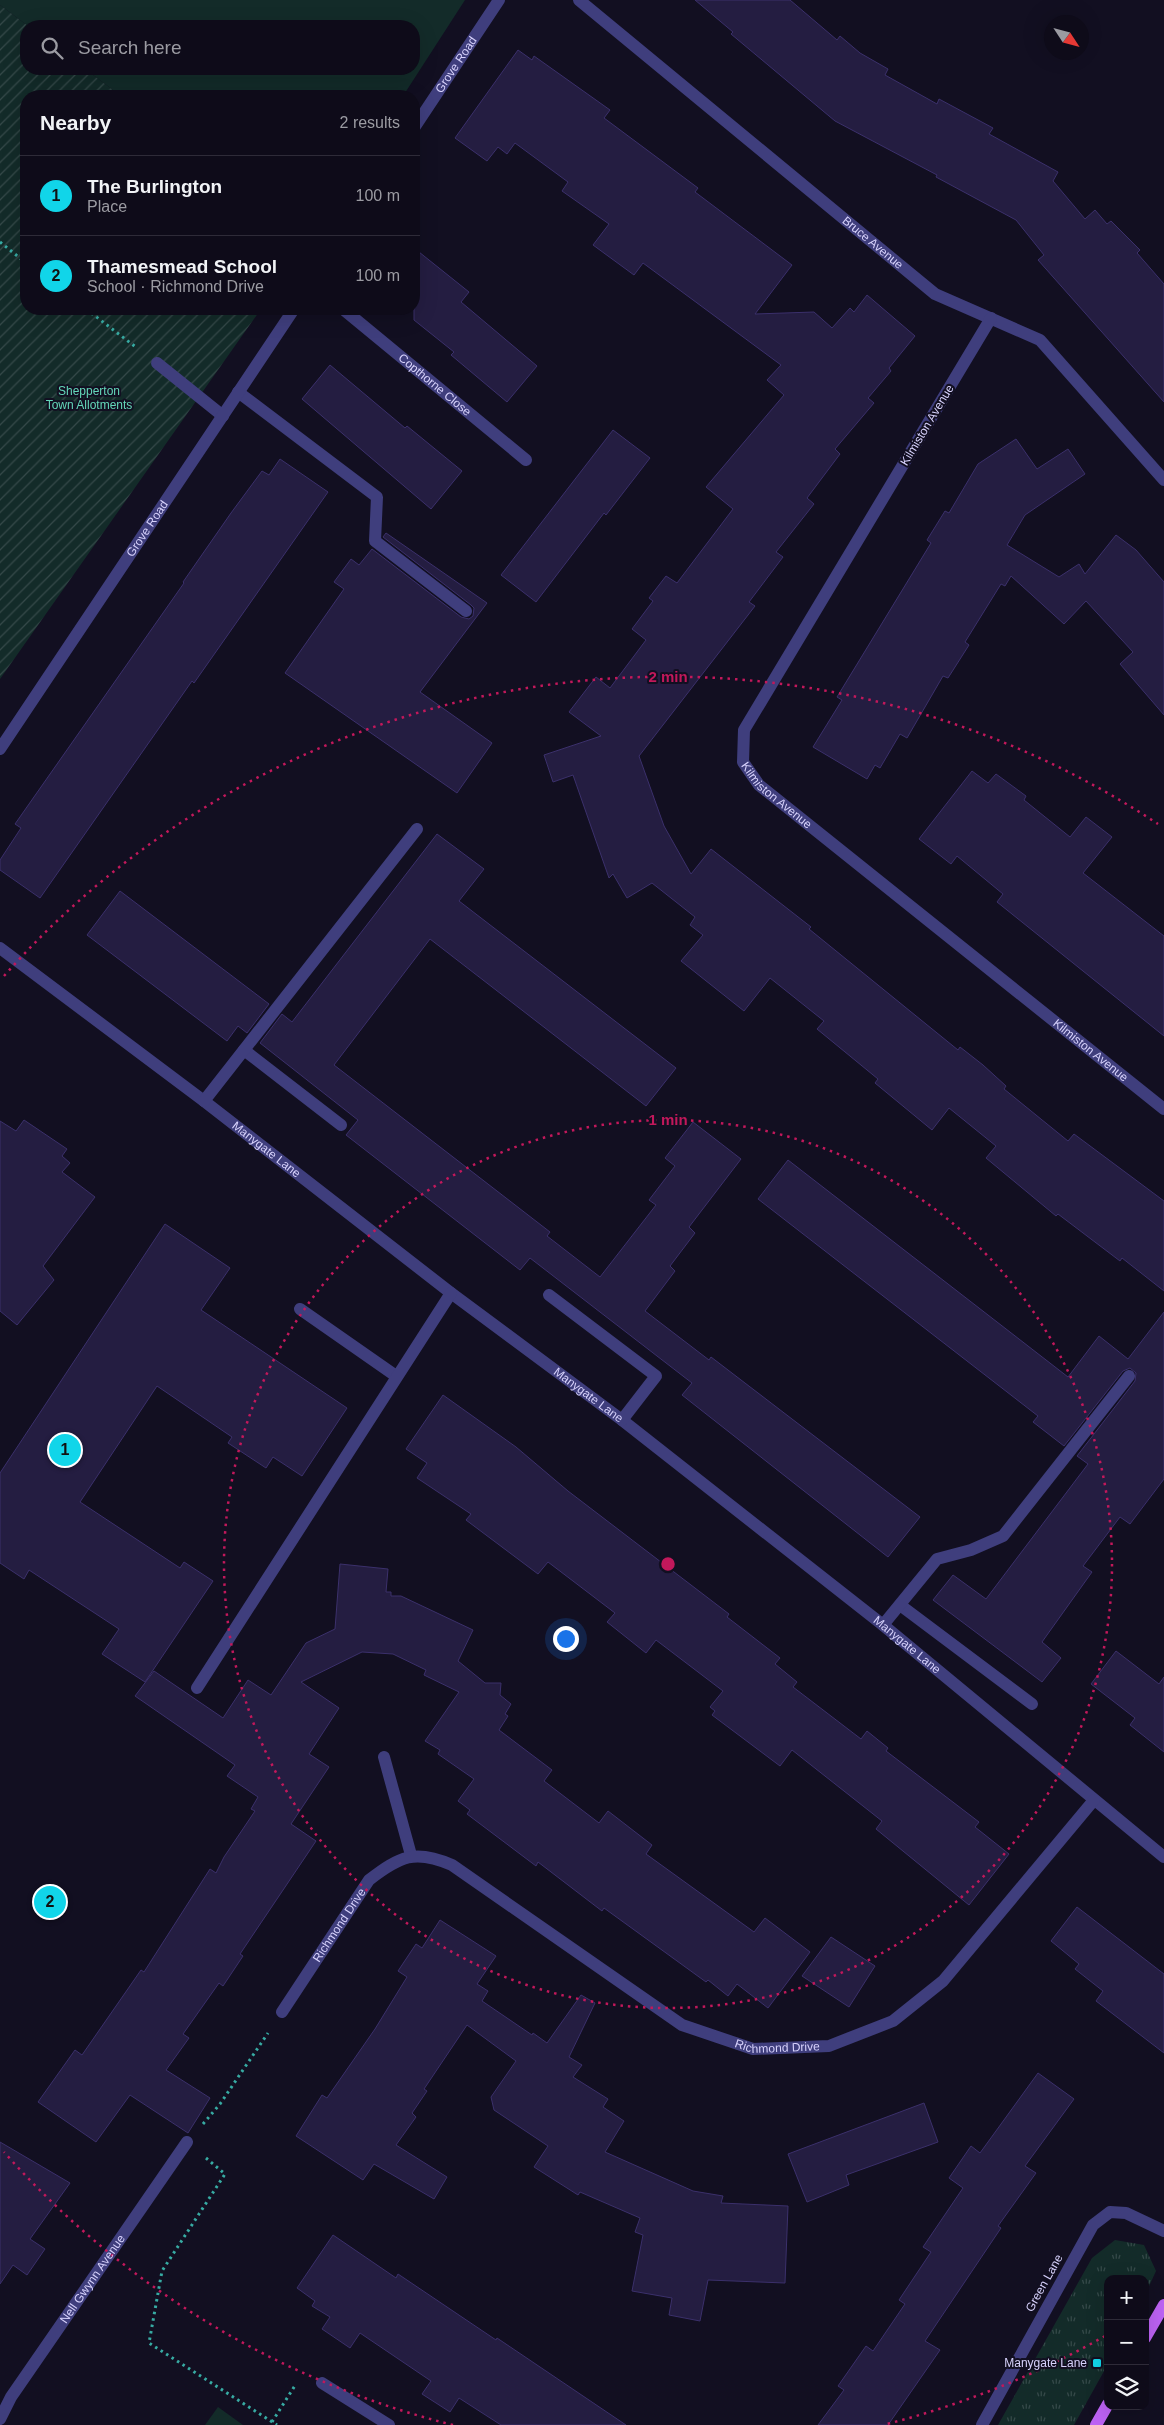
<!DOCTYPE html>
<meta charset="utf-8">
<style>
body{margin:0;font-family:Helvetica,sans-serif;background:#1c1926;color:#f1f3f6}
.controls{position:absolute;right:15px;bottom:15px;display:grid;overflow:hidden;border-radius:10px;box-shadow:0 5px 20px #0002}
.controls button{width:45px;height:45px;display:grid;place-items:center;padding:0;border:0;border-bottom:1px solid #2e2b38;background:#0e0b19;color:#f1f3f6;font:25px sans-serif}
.compass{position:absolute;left:1044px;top:15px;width:45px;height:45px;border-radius:50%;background:#0e0b19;box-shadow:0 5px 20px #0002;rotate:126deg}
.you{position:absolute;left:565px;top:1638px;width:18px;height:18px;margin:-12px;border:4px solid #fff;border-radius:50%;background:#1a73e8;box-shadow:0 0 0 8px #1a73e833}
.badge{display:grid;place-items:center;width:32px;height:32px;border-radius:50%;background:#11d5e9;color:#111;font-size:16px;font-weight:700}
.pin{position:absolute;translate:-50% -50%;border:2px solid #fff;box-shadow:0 1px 5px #0006}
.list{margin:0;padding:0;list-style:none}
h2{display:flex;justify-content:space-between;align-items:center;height:65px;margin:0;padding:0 20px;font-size:21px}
h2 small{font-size:16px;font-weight:400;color:#9b9ba2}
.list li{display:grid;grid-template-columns:32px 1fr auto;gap:15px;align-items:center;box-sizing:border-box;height:80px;padding:0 20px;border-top:1px solid #2e2b38}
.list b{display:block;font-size:19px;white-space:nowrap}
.list p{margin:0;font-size:16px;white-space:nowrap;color:#9b9ba2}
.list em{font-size:16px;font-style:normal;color:#9b9ba2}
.icon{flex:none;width:28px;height:28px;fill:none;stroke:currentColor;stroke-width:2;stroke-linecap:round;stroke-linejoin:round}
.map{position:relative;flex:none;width:1164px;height:2425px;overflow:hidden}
.search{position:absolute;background:#0e0b19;box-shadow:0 5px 20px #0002;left:20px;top:20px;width:400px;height:55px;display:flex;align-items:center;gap:12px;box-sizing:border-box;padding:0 18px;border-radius:20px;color:#9b9ba2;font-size:19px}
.panel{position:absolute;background:#0e0b19;box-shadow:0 5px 20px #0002;left:20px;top:90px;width:400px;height:225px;border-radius:20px}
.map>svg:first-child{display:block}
.grass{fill:url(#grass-tufts)}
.park{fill:#132b29}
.garden{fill:url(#garden-furrows)}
.building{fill:#241d41;stroke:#3b306b}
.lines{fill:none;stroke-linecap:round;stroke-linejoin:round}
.path{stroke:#37aba3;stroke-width:3;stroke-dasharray:2.5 4;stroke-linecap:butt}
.minor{stroke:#3f3e7d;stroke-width:12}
.major{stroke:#bc62f3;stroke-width:12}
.ring{fill:none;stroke:#c2185b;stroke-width:2.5;stroke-dasharray:2.5 5}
.poi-dot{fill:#11d5e9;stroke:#120f21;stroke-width:2}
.labels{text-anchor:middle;stroke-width:4;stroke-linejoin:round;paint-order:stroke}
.street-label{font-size:12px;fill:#d7d2fc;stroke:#120f21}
.park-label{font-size:12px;fill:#64d6b9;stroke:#120f21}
.poi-label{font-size:12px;fill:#d7d2fc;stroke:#120f21;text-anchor:end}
.centre{fill:#c2185b;stroke:#120f21;stroke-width:2.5}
.ring-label{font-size:15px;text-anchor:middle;font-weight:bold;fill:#c2185b;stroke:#120f21;stroke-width:4;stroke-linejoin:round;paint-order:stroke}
</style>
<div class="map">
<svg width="1164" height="2425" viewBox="0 0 1164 2425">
<defs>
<pattern id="grass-tufts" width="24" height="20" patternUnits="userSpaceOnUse" patternTransform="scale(1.25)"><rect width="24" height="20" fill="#132b29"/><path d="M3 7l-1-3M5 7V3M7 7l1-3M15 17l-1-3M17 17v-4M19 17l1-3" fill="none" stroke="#354949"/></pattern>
<pattern id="garden-furrows" width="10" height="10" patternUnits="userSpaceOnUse" patternTransform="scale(1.25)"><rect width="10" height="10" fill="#132b29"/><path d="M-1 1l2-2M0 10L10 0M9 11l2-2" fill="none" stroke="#354949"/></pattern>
</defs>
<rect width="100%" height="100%" fill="#120f21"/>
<polygon class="grass" points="1115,2240 1144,2245 1156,2271 1145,2295 1145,2279 1108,2279 1108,2364 1074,2425 998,2425 1092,2258"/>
<g class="park">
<polygon points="0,0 465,0 403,96 121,96 85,69 414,69 414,26 28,26 0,5"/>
<polygon points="218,2407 243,2425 205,2425"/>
</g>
<polygon class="garden" points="0,5 28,26 26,26 26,69 85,69 121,96 26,96 26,309 261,309 0,679"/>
<g class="building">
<polygon points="695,0 790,0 837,40 840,36 860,53 888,69 885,75 937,104 939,99 993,128 989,134 1058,172 1053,181 1085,219 1095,210 1107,224 1111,221 1140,250 1137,253 1164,284 1164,402 1038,260 1044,255 1016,220 936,177 937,175 835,121 731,34 733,32"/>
<polygon points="518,50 532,60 534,56 610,110 604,118 698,188 695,192 792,265 755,314 814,312 832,328 850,308 854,312 867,295 915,336 889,368 891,371 868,398 874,403 835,449 840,454 807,498 814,504 776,552 783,557 749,602 755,606 639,756 664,826 691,874 711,849 811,927 809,929 958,1050 960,1047 983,1065 1006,1086 1004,1089 1068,1141 1074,1134 1164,1201 1164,1291 1122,1258 1120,1261 1058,1214 1056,1216 986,1158 996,1146 949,1108 932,1130 875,1083 878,1079 817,1029 824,1021 770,978 744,1011 681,961 703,935 690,925 695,917 652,883 627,898 613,874 609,878 573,775 553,782 544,755 601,736 569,712 596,677 610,688 646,640 632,629 653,601 649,598 666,576 677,583 733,509 706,487 784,395 767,380 781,365 643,263 634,275 593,245 609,224 562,191 568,182 515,143 507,154 498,147 487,161 455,138"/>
<polygon points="414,248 469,292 461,302 537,366 507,402 451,355 454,352 414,320"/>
<polygon points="330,365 405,428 407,426 462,471 431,509 302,399"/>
<polygon points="613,430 650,458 606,515 604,513 536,602 501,575"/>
<polygon points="1016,439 1037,469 1068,449 1085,474 1025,515 1007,545 1059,577 1079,564 1085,574 1116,535 1136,550 1164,582 1164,715 1120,664 1133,652 1086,601 1064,624 1011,576 1005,586 1001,584 965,642 969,645 948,678 943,676 907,738 900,734 880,768 875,765 867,779 813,747 842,700 837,697 931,543 927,540 945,511 949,513 978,464"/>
<polygon points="280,459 328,492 194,683 192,681 40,898 0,870 0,860 21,828 15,824 184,583 183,582 231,513 262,471 269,475"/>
<polygon points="386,533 487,603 420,692 492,743 457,793 285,673 344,589 334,582 351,559 359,565 372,549 461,617 469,619 473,616 474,608 471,605 383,537"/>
<polygon points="972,771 988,783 996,774 1026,796 1024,800 1070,837 1086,817 1112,837 1083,873 1164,936 1164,1036 997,902 1003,894 957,856 951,864 919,839"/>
<polygon points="437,834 484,869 459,901 676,1068 646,1106 430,939 334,1065 550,1232 547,1236 600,1277 656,1205 649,1200 675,1166 665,1158 693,1122 741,1159 689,1227 695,1233 670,1266 675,1271 645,1311 709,1360 711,1357 920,1517 888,1557 682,1395 692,1383 530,1258 520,1270 346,1135 358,1120 260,1043 282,1014 292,1022"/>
<polygon points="120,891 269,1004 247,1033 238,1026 227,1041 87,935"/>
<polygon points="24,1120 67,1149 62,1156 70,1163 62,1172 95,1197 43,1266 54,1280 17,1325 0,1311 0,1121 16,1131"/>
<polygon points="788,1160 1068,1377 1099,1336 1128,1359 1164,1312 1164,1479 1130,1524 1120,1517 1083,1566 1092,1572 1042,1642 1061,1658 1042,1682 933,1600 953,1575 986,1599 1088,1464 1077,1456 1135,1381 1136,1373 1130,1368 1123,1371 1064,1446 1033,1422 1038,1416 758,1199"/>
<polygon points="165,1224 230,1268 201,1310 347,1408 302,1476 273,1457 266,1468 228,1443 232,1437 157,1386 80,1502 180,1568 184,1562 213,1581 145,1682 102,1654 119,1629 29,1570 24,1579 0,1563 0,1473"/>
<polygon points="443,1395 516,1447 568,1491 729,1614 727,1617 780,1658 775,1664 797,1682 793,1687 861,1739 867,1731 888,1748 886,1751 979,1822 975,1827 1009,1854 969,1905 876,1829 882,1821 792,1750 780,1766 712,1715 715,1711 710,1707 723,1691 656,1640 646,1653 607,1622 615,1613 548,1562 538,1574 466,1520 471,1514 417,1478 427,1463 406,1449"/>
<polygon points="340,1564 388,1569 386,1592 391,1592 391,1596 401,1596 473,1630 458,1661 485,1683 501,1683 500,1695 511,1704 505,1714 508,1716 499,1730 552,1770 544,1781 599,1823 608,1811 652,1845 646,1854 754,1932 765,1918 810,1952 768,2008 737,1984 728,1996 708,1980 706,1982 604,1908 602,1911 538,1862 536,1866 467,1814 470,1810 458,1801 474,1779 438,1754 440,1750 425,1741 459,1692 424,1675 426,1670 393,1654 362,1652 301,1682 339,1708 309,1754 329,1767 291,1824 316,1841 240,1954 243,1956 223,1986 219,1983 183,2034 189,2038 166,2070 210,2098 188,2133 130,2095 96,2142 38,2102 75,2050 82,2055 141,1970 144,1972 210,1869 216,1873 224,1857 255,1811 251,1809 258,1797 227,1776 235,1765 135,1696 154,1671 223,1718 248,1680 271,1695 306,1643 335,1629"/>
<polygon points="1116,1651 1159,1684 1164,1677 1164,1752 1130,1725 1135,1718 1091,1684"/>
<polygon points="1077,1907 1164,1974 1164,2053 1096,2001 1103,1991 1075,1969 1079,1964 1051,1941"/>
<polygon points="440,1920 496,1956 477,1984 488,1991 482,2001 532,2035 533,2033 547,2043 581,1995 595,2003 569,2057 582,2065 573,2077 608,2099 603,2107 624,2121 605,2152 693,2191 723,2196 721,2203 788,2206 785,2283 708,2280 700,2321 669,2315 672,2298 632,2291 643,2235 635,2232 640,2218 580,2192 578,2195 534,2167 548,2146 494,2110 491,2097 516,2061 467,2025 424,2089 427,2091 412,2113 416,2117 396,2145 447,2177 434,2199 374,2164 363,2180 296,2136 322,2095 327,2098 375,2029 407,1977 398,1971 416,1944 422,1948"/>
<polygon points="831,1937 875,1966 849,2007 802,1976"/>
<polygon points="1038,2073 1074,2099 1025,2166 1036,2173 998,2226 1001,2228 925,2341 940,2350 888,2425 818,2425 844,2390 838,2386 866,2346 873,2351 905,2304 899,2300 931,2252 923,2247 963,2188 949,2178 971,2146 980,2153"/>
<polygon points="924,2103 938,2142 846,2175 849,2185 807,2202 788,2154"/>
<polygon points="0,2142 70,2183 30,2239 45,2249 27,2275 13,2265 0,2284"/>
<polygon points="333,2235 396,2278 398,2274 496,2340 497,2338 626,2425 501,2425 459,2398 450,2412 422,2394 431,2381 360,2333 350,2348 322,2329 330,2317 312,2306 315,2301 297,2288"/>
</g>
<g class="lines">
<g class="path">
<polyline points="0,242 26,263"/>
<polyline points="86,309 137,348"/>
<polyline points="203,2124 220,2104 268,2033"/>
<polyline points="206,2158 225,2174 162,2271 149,2343 277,2425"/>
<polyline points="272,2422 296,2384"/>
</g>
<g class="minor">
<path id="s1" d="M579 0 935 294 1040 340 1164 480"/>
<path id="s2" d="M414 128 499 0"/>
<path id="s3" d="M343 309 526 460"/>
<path id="s4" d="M991 318 744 730 743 762 759 785 1164 1109"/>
<polyline points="157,363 223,416"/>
<polyline points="238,392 377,497 375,541 466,611"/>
<path id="s5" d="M0 749 294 309"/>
<path id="s6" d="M0 948 204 1101 451 1293 622 1420 883 1625 1164 1857"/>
<polyline points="244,1050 341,1125"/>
<polyline points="204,1101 417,829"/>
<polyline points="549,1295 656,1376 622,1420"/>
<polyline points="300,1309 396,1376"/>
<polyline points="900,1605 1032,1704"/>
<polyline points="883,1625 937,1559 971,1550 1003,1536 1129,1376"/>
<polyline points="197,1688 451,1293"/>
<polyline points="384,1757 411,1855"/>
<path id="s7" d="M282 2012 369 1880C400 1856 415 1849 452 1865L682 2025 753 2049 829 2046 893 2021 943 1981 1094 1800"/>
<polyline points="322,2383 389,2425"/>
<path id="s8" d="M0 2419 11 2397 187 2142"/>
<polyline points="982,2425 1093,2225 1110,2212 1126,2213 1164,2231"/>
</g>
<g class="major">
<polyline points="1145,2338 1164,2305"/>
<polyline points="1096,2425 1108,2404"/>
</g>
</g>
<g class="ring">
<circle cx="668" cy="1564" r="444"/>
<path d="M1105 2336A887 887 0 0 1 883 2425M453 2425A887 887 0 0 1 4 2152M4 976A887 887 0 0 1 1158 824"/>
</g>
<rect class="poi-dot" x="1092" y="2358" width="10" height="10" rx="2.5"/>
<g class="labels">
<g class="street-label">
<text dy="4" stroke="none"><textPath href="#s2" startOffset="76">Grove Road</textPath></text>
<text dy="4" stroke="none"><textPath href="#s1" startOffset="381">Bruce Avenue</textPath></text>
<text dy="4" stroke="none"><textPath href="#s3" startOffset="119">Copthorne Close</textPath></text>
<text transform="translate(927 425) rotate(-59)" y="4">Kilmiston Avenue</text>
<text dy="4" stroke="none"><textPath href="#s5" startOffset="265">Grove Road</textPath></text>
<text dy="4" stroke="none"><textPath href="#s4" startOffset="560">Kilmiston Avenue</textPath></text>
<text dy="4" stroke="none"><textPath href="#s4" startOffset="965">Kilmiston Avenue</textPath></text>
<text dy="4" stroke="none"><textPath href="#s6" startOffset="334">Manygate Lane</textPath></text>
<text dy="4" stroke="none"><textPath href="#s6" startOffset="739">Manygate Lane</textPath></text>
<text dy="4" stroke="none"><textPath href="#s6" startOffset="1144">Manygate Lane</textPath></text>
<text dy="4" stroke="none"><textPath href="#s7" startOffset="104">Richmond Drive</textPath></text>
<text dy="4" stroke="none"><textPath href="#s7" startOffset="628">Richmond Drive</textPath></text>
<text dy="4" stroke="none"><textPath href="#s8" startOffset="168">Nell Gwynn Avenue</textPath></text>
<text transform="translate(1044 2283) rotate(-61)" y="4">Green Lane</text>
</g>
<g class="park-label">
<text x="89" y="395">Shepperton<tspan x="89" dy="14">Town Allotments</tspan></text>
</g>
<g class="poi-label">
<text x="1087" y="2367">Manygate Lane</text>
</g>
</g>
<circle cx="668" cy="1564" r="8" class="centre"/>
<g class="ring-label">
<text x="668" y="682">2 min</text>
<text x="668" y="1125">1 min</text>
</g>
</svg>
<div class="controls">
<button>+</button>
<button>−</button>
<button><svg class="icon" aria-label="layers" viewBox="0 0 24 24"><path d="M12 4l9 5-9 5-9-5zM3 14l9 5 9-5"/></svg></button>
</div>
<svg class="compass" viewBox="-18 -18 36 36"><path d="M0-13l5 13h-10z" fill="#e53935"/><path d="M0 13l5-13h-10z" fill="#9b9ba2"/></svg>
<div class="you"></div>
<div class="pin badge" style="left:65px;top:1450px">1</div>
<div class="pin badge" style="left:50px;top:1902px">2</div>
<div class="search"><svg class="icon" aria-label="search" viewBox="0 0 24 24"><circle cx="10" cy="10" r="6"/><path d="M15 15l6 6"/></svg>Search here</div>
<section class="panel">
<h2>Nearby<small>2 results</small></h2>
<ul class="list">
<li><span class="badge">1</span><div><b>The Burlington</b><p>Place</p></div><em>100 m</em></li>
<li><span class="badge">2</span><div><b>Thamesmead School</b><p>School · Richmond Drive</p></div><em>100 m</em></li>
</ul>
</section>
</div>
